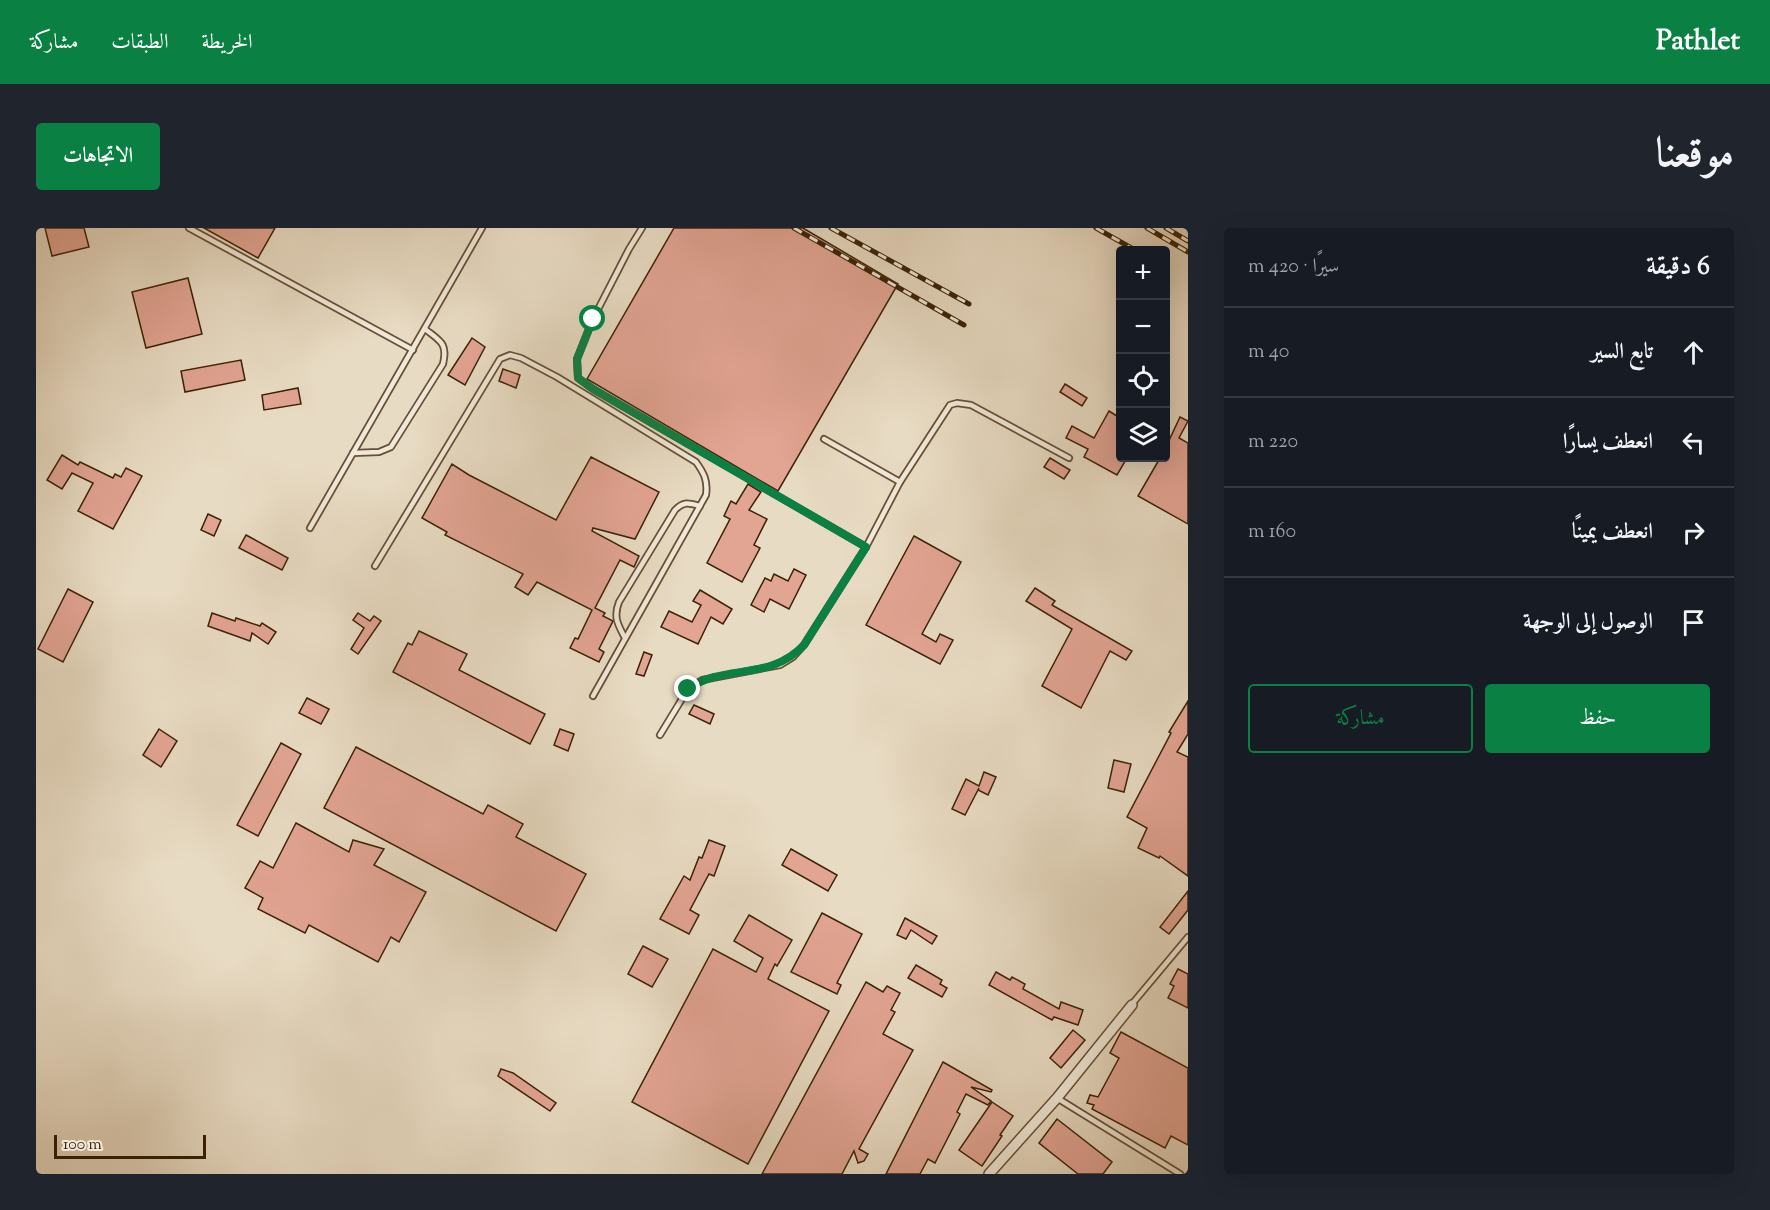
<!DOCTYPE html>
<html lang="ar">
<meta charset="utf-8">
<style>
body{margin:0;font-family:"Sorts Mill Goudy",Amiri,serif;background:#20242c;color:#f1f3f6;direction:rtl}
.controls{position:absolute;right:18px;top:18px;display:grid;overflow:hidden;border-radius:6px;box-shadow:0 6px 24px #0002}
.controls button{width:54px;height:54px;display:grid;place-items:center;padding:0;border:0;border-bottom:2px solid #363941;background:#171b24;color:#f1f3f6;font:30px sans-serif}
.scale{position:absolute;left:18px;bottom:15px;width:152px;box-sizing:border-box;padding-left:6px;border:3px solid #3b2207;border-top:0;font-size:16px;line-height:21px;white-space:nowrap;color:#3b2207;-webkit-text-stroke:4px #f0e8d8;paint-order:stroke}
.stop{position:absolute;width:18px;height:18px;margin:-14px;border:4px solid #0b8043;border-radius:50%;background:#fff}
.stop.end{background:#0b8043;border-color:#fff;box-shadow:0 2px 6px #0008}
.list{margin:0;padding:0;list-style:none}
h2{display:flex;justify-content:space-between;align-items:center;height:78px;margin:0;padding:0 24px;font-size:26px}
h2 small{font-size:20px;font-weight:400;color:#9ea1a6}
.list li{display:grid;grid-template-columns:39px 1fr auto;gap:18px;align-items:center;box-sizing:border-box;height:90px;padding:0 24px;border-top:2px solid #363941}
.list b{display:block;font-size:22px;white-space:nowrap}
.list em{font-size:20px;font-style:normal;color:#9ea1a6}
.actions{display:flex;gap:12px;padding:18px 24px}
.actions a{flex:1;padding:14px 0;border:2px solid #0b8043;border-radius:6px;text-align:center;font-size:21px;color:#0b8043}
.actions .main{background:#0b8043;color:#fff}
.icon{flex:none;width:33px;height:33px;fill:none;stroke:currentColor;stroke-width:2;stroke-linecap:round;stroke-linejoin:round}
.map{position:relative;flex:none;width:1152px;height:946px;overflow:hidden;direction:ltr;border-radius:6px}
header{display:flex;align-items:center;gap:36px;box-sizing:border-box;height:84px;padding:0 30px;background:#0b8043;color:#fff}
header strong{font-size:28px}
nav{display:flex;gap:33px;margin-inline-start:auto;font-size:21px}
.intro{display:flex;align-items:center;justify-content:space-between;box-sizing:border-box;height:144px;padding:0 36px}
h1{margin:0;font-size:42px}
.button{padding:15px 27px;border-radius:6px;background:#0b8043;color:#fff;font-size:21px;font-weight:700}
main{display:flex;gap:36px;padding:0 36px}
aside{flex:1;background:#171b24;border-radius:6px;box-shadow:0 6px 24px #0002}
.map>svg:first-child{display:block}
.building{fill:#e2a493;stroke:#3b2207;stroke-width:1.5}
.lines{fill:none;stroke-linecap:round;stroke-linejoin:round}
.lane-casing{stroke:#665036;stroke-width:8}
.street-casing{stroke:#665036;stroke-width:12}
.lane{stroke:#f0e8d8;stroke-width:4.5}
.street{stroke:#f0e8d8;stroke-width:9}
.rail-casing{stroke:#3b2207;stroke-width:5}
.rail{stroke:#f0e8d8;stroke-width:3;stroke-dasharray:9;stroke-linecap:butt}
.route{stroke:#0b8043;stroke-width:8}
</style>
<header>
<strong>Pathlet</strong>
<nav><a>الخريطة</a><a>الطبقات</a><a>مشاركة</a></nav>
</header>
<div class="intro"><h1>موقعنا</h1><a class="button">الاتجاهات</a></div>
<main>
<aside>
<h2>6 دقيقة<small>سيرًا · 420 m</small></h2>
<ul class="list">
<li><svg class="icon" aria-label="ahead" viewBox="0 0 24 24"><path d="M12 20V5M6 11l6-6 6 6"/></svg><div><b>تابع السير</b></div><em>40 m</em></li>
<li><svg class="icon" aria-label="left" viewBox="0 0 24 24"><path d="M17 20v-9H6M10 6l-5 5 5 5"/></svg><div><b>انعطف يسارًا</b></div><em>220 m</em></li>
<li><svg class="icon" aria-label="right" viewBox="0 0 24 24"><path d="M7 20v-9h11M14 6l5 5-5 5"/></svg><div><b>انعطف يمينًا</b></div><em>160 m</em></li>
<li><svg class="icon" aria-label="arrive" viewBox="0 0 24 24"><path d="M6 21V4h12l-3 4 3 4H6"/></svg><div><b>الوصول إلى الوجهة</b></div></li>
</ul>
<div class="actions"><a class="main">حفظ</a><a>مشاركة</a></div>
</aside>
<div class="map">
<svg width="1152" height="946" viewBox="0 0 1152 946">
<rect width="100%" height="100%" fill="#e8dbc3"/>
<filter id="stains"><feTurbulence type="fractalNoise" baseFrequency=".00333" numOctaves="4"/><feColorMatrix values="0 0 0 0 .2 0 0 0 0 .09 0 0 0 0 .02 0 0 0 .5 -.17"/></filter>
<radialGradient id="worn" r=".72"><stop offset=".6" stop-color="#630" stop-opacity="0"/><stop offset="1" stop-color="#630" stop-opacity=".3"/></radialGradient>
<g class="building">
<polygon points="9,0 48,0 53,19 16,28"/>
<polygon points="168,0 239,0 222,30"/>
<polygon points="638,0 767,0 862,56 742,263 551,151"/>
<polygon points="152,50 166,106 110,120 96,64"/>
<polygon points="436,110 449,119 429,157 412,147"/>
<polygon points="205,132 209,152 149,164 145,143"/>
<polygon points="467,141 484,147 480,160 463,153"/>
<polygon points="1029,156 1051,170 1046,178 1024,164"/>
<polygon points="262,160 265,176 228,182 226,167"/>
<polygon points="1073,183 1084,190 1084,230 1091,230 1081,247 1048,229 1052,221 1030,210 1036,198 1058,210"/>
<polygon points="1144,189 1152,193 1143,210 1152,215 1152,296 1102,268 1124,230 1130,230 1130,219"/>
<polygon points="26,227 42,237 44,234 77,250 79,246 85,249 90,240 106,248 77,301 42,283 57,255 36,245 26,261 11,252"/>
<polygon points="555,229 623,264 599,311 557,300 556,303 603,328 598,339 584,332 559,380 569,385 567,388 577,393 563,421 568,424 563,434 534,420 539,410 542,411 556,382 501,354 492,367 479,359 487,346 409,307 411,304 386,290 416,236 433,247 520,292"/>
<polygon points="1014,230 1034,242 1028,251 1008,239"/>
<polygon points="712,256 725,264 713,282 731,291 718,317 724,320 706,354 671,335 694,291 688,288 695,273 700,276"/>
<polygon points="172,286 185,292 178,308 165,302"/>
<polygon points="210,307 252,330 246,342 203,320"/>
<polygon points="878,308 925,334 886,406 900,414 904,406 917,412 904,436 830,397"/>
<polygon points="758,341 770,347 753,381 734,371 728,384 715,377 729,350 735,353 738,346 752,353"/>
<polygon points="999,360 1019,373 1016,377 1096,423 1090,432 1074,423 1045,480 1006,458 1036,401 990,373"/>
<polygon points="32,361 57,374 27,434 2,421"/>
<polygon points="664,362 696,381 687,396 675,389 662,416 625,399 633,383 656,394 665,377 657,373"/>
<polygon points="176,385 199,393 200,390 224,398 226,395 240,404 232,416 216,405 214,413 172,398"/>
<polygon points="322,385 334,393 338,388 345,393 322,426 315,421 328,400 317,392"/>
<polygon points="383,403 431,426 423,442 509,486 494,516 357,444 372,415 376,417"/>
<polygon points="608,424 616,427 608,448 600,446"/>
<polygon points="271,470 293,481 285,496 263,485"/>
<polygon points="1152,473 1152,506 1141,524 1152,529 1152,648 1124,628 1123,630 1102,620 1111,600 1091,589 1135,505 1133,504"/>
<polygon points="658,477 678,486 674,496 653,486"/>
<polygon points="123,501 141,513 125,539 107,527"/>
<polygon points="524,501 538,506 532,523 518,517"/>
<polygon points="245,515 265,526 222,608 201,597"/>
<polygon points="320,519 447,586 452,577 487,596 480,609 550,646 520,703 288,580"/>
<polygon points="1078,532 1095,536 1088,564 1072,560"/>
<polygon points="948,544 960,549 952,567 942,562 943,560 929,587 916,581 930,551 943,558"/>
<polygon points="260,595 313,624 317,612 348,621 338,637 390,664 363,714 355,709 342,734 273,697 269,705 222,681 227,670 209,660 224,633 237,640"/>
<polygon points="673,612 689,618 678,648 673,646 654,682 663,687 653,706 624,691 648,648 654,652 663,629 666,630"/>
<polygon points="755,621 801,647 792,663 746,637"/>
<polygon points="1152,663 1152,682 1133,706 1124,699"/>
<polygon points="786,685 826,706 801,755 805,757 801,766 755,744"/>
<polygon points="713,687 756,712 741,738 739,736 732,751 793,783 712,936 596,874 677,721 720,744 727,730 698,713"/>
<polygon points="869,690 901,708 896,716 875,702 870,711 861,707"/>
<polygon points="607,718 632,731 616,759 592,746"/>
<polygon points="880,737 906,752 904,756 911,760 906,769 872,750"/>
<polygon points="1142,741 1152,746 1152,780 1132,770 1138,758 1134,756"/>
<polygon points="960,744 974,752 976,749 989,756 987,761 1023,781 1025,774 1047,782 1042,797 1018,789 1016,792 953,757"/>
<polygon points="830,754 847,764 851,758 864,765 855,782 859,784 847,806 877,822 823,921 832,926 828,933 822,935 818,923 806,946 726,946"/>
<polygon points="1037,802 1049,812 1025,840 1014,830"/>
<polygon points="1085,804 1152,840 1152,917 1135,908 1129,920 1056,881 1058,877 1051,875 1054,867 1062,869 1083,830 1074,825"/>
<polygon points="907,834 956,862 955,864 935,859 955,873 952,877 930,866 921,884 924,886 899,935 892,931 884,946 850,946"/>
<polygon points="465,841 477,845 520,875 514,883 462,848"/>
<polygon points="956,874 977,888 964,907 966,908 946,938 923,922"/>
<polygon points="1021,891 1076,934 1067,946 1042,946 1003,915"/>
</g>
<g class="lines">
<g class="lane-casing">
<g id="lane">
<polyline points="153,0 377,122"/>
<polyline points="606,0 593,21 557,91 541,131 542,150 557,161 830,319"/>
<polyline points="788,211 864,254"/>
<path d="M317 225 343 224 355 219 407 136C412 115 404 113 389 101"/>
<polyline points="274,300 446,0"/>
<path d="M339 338 464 131 474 127 485 130 521 149 660 234C668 245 672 253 670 267L557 468"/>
<path d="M589 410C582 397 577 389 583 374L639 282C648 273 653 275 664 278"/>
<polyline points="624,507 652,461 666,452 744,437 757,429 768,417 830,319 864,254 914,177 921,175 935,177 1033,230"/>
<polyline points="1096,776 1152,709"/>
<polyline points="1021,870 1144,946"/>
</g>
</g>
<g class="street-casing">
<polyline id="street" points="953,946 1021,870 1096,777"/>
</g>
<use href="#lane" class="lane"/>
<use href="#street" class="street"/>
<g class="rail-casing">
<g id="rail">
<polyline points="758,0 928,97"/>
<polyline points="795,0 933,76"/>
<polyline points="1060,0 1099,22"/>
<polyline points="1111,0 1152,24"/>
<polyline points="1130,0 1152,13"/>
</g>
</g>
<use href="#rail" class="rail"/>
</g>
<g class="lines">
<path class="route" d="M557 91 541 131 542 150 557 161 830 319 768 417C733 454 689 435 652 461"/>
</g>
<rect width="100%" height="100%" filter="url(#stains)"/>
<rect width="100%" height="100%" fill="url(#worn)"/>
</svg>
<div class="controls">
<button>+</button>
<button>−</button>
<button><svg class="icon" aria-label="locate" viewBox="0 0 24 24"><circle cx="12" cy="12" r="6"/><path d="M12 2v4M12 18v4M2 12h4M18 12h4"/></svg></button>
<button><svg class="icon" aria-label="layers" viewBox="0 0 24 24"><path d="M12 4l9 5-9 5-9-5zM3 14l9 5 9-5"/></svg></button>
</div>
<div class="scale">100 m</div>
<div class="stop" style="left:557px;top:91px"></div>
<div class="stop end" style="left:652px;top:461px"></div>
</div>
</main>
